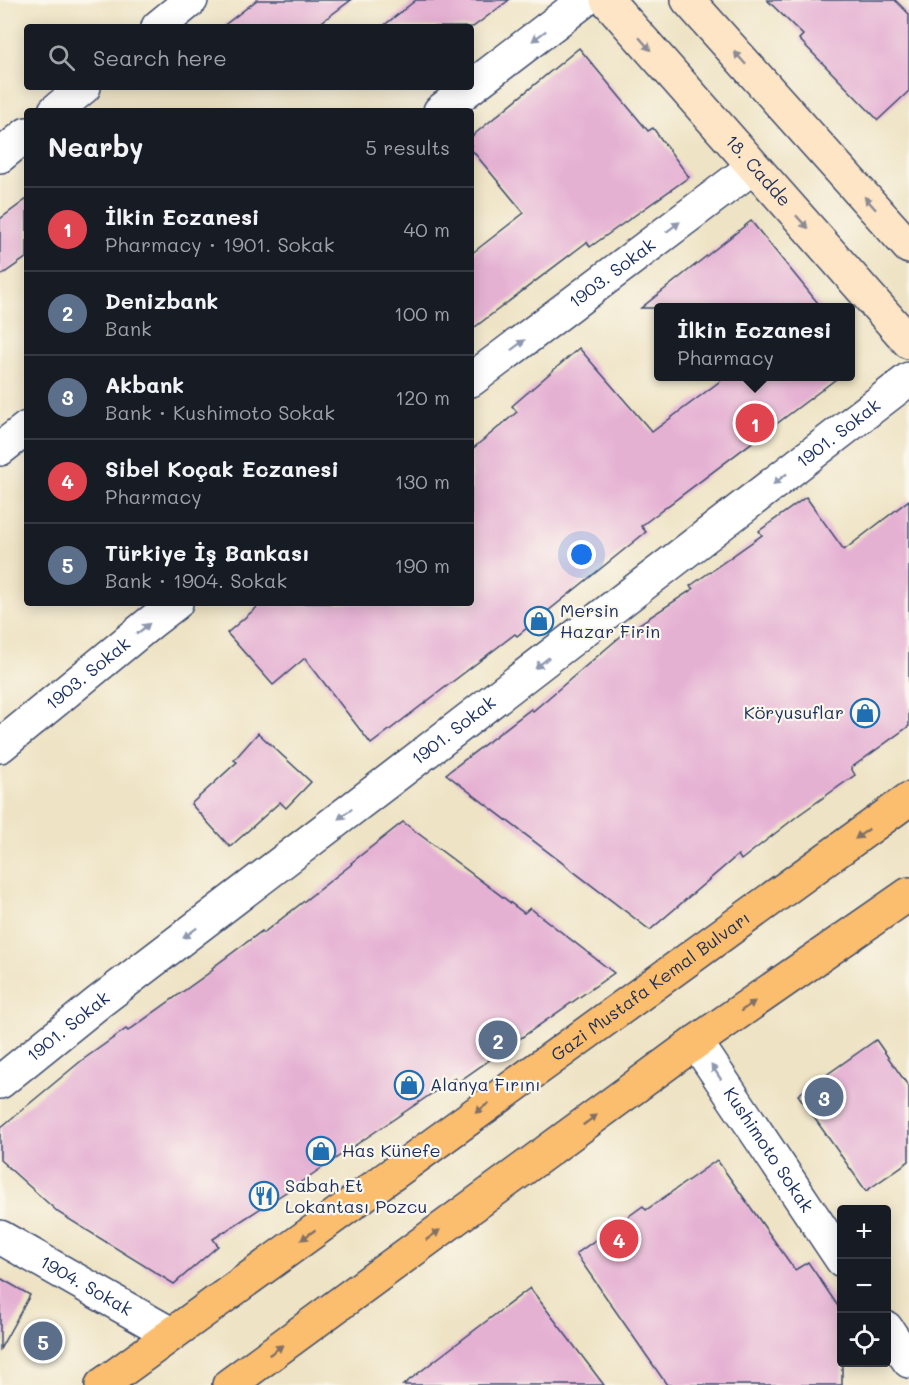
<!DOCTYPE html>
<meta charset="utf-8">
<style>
body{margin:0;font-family:Mali,sans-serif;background:#20242c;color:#f1f3f6}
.controls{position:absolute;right:18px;bottom:18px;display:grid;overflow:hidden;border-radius:6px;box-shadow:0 3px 15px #0003}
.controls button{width:54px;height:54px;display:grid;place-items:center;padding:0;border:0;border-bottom:2px solid #363941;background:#171b24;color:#f1f3f6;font:30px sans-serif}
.you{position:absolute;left:582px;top:555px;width:21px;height:21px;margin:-15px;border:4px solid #fff;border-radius:50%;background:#1a73e8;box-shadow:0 0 0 9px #1a73e833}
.badge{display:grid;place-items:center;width:39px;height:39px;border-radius:50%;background:#1f6fb2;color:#fff;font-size:20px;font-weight:700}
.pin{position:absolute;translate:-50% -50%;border:3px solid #fff;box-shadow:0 2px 6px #0006}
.popup{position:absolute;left:654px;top:303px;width:201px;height:78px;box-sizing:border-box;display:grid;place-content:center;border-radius:6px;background:#171b24;filter:drop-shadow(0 2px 4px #0005);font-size:20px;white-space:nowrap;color:#9ea1a6}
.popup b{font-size:22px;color:#f1f3f6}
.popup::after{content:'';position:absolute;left:50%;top:100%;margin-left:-12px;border:12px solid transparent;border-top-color:#171b24}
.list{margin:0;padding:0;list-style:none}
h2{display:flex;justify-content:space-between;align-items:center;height:78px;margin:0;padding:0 24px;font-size:26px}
h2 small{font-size:20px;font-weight:400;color:#9ea1a6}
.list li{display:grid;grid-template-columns:39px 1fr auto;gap:18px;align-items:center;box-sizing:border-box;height:84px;padding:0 24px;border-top:2px solid #363941}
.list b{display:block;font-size:22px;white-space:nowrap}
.list p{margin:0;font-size:20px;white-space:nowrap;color:#9ea1a6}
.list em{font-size:20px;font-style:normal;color:#9ea1a6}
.icon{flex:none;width:33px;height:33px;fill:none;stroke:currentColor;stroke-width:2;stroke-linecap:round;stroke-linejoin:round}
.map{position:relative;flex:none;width:909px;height:1385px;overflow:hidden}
.search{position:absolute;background:#171b24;box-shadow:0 3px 15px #0003;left:24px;top:24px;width:450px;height:66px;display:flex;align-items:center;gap:15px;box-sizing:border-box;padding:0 21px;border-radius:6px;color:#9ea1a6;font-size:22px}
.panel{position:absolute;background:#171b24;box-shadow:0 3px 15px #0003;left:24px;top:108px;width:450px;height:498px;border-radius:6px}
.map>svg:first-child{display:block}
.building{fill:#e5b1d3}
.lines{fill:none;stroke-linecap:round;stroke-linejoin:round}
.street-casing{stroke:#3b4a6d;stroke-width:36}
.secondary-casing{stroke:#3b4a6d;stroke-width:36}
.highway-casing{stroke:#3b4a6d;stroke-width:36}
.street{stroke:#fff;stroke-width:33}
.secondary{stroke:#fde5c5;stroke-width:33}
.highway{stroke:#fbbd6e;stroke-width:33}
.oneway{fill:#8d97ae}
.oneway2{fill:#8c8a92}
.oneway3{fill:#806f65}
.labels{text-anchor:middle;stroke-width:4.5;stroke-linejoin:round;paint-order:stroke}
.street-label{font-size:18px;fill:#1b2f5e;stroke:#fbf7ec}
.poi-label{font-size:18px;fill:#1b2f5e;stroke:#fbf7ec;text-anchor:start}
</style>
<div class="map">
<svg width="909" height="1385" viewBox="0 0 909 1385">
<rect width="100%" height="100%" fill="#fbf7ec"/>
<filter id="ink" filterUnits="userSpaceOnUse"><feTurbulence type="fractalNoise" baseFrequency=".0167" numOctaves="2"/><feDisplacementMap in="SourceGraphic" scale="12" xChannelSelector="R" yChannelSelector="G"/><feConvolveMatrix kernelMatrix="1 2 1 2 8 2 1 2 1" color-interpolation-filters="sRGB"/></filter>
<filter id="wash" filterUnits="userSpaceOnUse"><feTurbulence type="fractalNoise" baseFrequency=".008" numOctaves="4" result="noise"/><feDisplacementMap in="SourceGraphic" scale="24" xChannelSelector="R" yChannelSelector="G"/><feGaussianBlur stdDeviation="1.35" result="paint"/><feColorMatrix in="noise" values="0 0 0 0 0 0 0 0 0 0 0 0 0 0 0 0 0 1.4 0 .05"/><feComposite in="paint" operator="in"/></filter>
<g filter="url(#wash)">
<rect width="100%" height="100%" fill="#eee3c4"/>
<g id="blocks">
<g class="building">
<polygon points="257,0 351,0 315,27 222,27"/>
<polygon points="416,0 509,0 473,27 382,27"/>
<polygon points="767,0 895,0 909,14 909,91 878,120 799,39 803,35"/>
<polygon points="579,48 648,131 653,128 689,177 590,247 587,242 471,330 471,254 524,213 471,149 471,137"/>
<polygon points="27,199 27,257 0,276 0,219"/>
<polygon points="751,221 822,308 641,308 704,258"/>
<polygon points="579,348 652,432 727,376 840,376 641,526 646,532 517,636 515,634 371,744 305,658 273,685 227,633 262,603 471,603 471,450 517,412 512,406"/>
<polygon points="806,497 844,550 909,500 909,726 851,768 855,775 800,814 741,860 738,855 650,930 446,774 531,709 533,711 621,636 693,589 690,586 762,535 759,531"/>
<polygon points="258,733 311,782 286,808 280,802 230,847 191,804 237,762 234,760"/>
<polygon points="403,822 524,913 530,908 614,973 458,1082 455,1078 286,1192 213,1239 218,1246 174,1284 59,1213 0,1160 0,1128 81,1061 126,1029 128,1031 213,970 212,968 262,931 263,933 352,864 351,863"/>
<polygon points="876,1040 909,1087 909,1161 866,1191 798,1095"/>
<polygon points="717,1160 795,1270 808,1262 842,1312 842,1385 667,1385 576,1254 643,1206 646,1210"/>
<polygon points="0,1278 30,1295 0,1349"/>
<polygon points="530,1288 604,1385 403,1385 438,1358"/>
</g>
</g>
</g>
<g filter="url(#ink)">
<use href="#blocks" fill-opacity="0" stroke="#3b4a6d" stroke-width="1.5"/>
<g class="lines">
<g class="street-casing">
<g id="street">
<polyline points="158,27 191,0"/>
<polyline points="55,111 84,87"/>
<polyline points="440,111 585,0"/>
<polyline points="0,156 27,134"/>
<path id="s1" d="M471 380 753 167"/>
<polyline points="0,449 27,428"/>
<path id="s2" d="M0 746 150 623 176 603"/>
<path id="s3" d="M696 1042 842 1260"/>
<path id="s4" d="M0 1082 99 1002 391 779 909 379"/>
<path id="s5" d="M0 1237 171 1334"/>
<polyline points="886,1328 909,1361"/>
</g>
</g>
<g class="secondary-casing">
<g id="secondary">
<path id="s6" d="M607 0 909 342"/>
<polyline points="688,0 909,247"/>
</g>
</g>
<g class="highway-casing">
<g id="highway">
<path id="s7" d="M102 1385 909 799"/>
<polyline points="229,1385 696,1042 909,894"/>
</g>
</g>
<use href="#street" class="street"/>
<use href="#secondary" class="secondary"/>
<use href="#highway" class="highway"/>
</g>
<defs><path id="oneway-solid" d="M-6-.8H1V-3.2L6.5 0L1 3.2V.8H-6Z" transform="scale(1.5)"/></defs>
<g class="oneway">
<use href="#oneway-solid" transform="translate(539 36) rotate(143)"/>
<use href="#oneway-solid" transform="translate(673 227) rotate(-37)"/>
<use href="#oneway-solid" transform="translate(518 345) rotate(-37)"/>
<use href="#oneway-solid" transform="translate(780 479) rotate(142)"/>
<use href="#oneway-solid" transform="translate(143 629) rotate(-39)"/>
<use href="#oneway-solid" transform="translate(542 663) rotate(142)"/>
<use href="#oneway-solid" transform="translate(345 814) rotate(143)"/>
<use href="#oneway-solid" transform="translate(190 933) rotate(143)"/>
<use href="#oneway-solid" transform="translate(716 1072) rotate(-124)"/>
</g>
<g class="oneway2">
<use href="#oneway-solid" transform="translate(645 44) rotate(49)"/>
<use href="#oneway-solid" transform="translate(740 58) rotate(-132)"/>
<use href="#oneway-solid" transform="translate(870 203) rotate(-132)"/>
<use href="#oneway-solid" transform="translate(802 222) rotate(48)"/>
</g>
<g class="oneway3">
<use href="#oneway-solid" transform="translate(862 834) rotate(144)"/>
<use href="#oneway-solid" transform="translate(748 1006) rotate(-35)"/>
<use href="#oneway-solid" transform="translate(482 1108) rotate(144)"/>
<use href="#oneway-solid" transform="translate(590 1120) rotate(-36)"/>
<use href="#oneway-solid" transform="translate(308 1235) rotate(144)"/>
<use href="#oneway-solid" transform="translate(433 1235) rotate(-36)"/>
<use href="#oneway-solid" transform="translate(276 1350) rotate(-36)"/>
</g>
</g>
<defs>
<g id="shop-ring" transform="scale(1.5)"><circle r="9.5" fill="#fbf7ec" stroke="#1f6fb2" stroke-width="1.5"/><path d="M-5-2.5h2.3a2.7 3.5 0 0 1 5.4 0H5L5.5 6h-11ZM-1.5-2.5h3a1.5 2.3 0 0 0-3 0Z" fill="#1f6fb2"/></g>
<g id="restaurant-ring" transform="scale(1.5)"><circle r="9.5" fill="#fbf7ec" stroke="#1f6fb2" stroke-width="1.5"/><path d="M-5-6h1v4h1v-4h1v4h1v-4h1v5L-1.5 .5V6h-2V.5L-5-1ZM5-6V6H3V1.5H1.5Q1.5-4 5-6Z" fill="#1f6fb2"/></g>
</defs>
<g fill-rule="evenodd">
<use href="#shop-ring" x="539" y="621"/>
<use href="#shop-ring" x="865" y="713"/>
<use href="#shop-ring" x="409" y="1085"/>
<use href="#shop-ring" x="321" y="1151"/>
<use href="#restaurant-ring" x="264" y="1196"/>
</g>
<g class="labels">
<g class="street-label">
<text dy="6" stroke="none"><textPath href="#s6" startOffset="228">18. Cadde</textPath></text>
<text dy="6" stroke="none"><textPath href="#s1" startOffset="177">1903. Sokak</textPath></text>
<text dy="6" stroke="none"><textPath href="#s4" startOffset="1060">1901. Sokak</textPath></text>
<text dy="6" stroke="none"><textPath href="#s2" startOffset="114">1903. Sokak</textPath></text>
<text dy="6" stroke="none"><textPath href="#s4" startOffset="574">1901. Sokak</textPath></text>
<text dy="6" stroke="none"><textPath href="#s7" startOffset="678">Gazi Mustafa Kemal Bulvarı</textPath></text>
<text dy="6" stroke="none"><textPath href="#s4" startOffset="88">1901. Sokak</textPath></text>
<text dy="6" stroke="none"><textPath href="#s3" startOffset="130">Kushimoto Sokak</textPath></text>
<text dy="6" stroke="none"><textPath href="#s5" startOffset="99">1904. Sokak</textPath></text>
</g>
<g class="poi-label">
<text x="560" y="617">Mersin<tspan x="560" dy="21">Hazar Firin</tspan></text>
<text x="844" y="719" text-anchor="end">Köryusuflar</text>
<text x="430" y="1091">Alanya Fırını</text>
<text x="342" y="1157">Has Künefe</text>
<text x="285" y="1192">Sabah Et<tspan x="285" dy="21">Lokantası Pozcu</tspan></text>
</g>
</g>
</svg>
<div class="controls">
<button>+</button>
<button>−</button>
<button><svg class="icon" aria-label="locate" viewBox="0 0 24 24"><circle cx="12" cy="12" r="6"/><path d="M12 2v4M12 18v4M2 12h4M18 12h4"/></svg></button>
</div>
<div class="you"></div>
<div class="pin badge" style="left:755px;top:423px;background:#e0444e">1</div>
<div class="popup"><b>İlkin Eczanesi</b>Pharmacy</div>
<div class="pin badge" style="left:498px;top:1040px;background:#5c6f8a">2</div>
<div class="pin badge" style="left:824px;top:1097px;background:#5c6f8a">3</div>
<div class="pin badge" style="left:619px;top:1239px;background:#e0444e">4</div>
<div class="pin badge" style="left:43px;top:1341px;background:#5c6f8a">5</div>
<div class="search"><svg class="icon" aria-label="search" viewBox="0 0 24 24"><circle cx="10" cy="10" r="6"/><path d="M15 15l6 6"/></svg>Search here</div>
<section class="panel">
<h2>Nearby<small>5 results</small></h2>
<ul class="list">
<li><span class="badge" style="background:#e0444e">1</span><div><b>İlkin Eczanesi</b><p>Pharmacy · 1901. Sokak</p></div><em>40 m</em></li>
<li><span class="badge" style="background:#5c6f8a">2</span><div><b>Denizbank</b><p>Bank</p></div><em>100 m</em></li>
<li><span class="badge" style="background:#5c6f8a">3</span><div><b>Akbank</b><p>Bank · Kushimoto Sokak</p></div><em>120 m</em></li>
<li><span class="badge" style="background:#e0444e">4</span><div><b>Sibel Koçak Eczanesi</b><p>Pharmacy</p></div><em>130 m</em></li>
<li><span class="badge" style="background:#5c6f8a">5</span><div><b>Türkiye İş Bankası</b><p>Bank · 1904. Sokak</p></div><em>190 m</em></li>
</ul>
</section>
</div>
